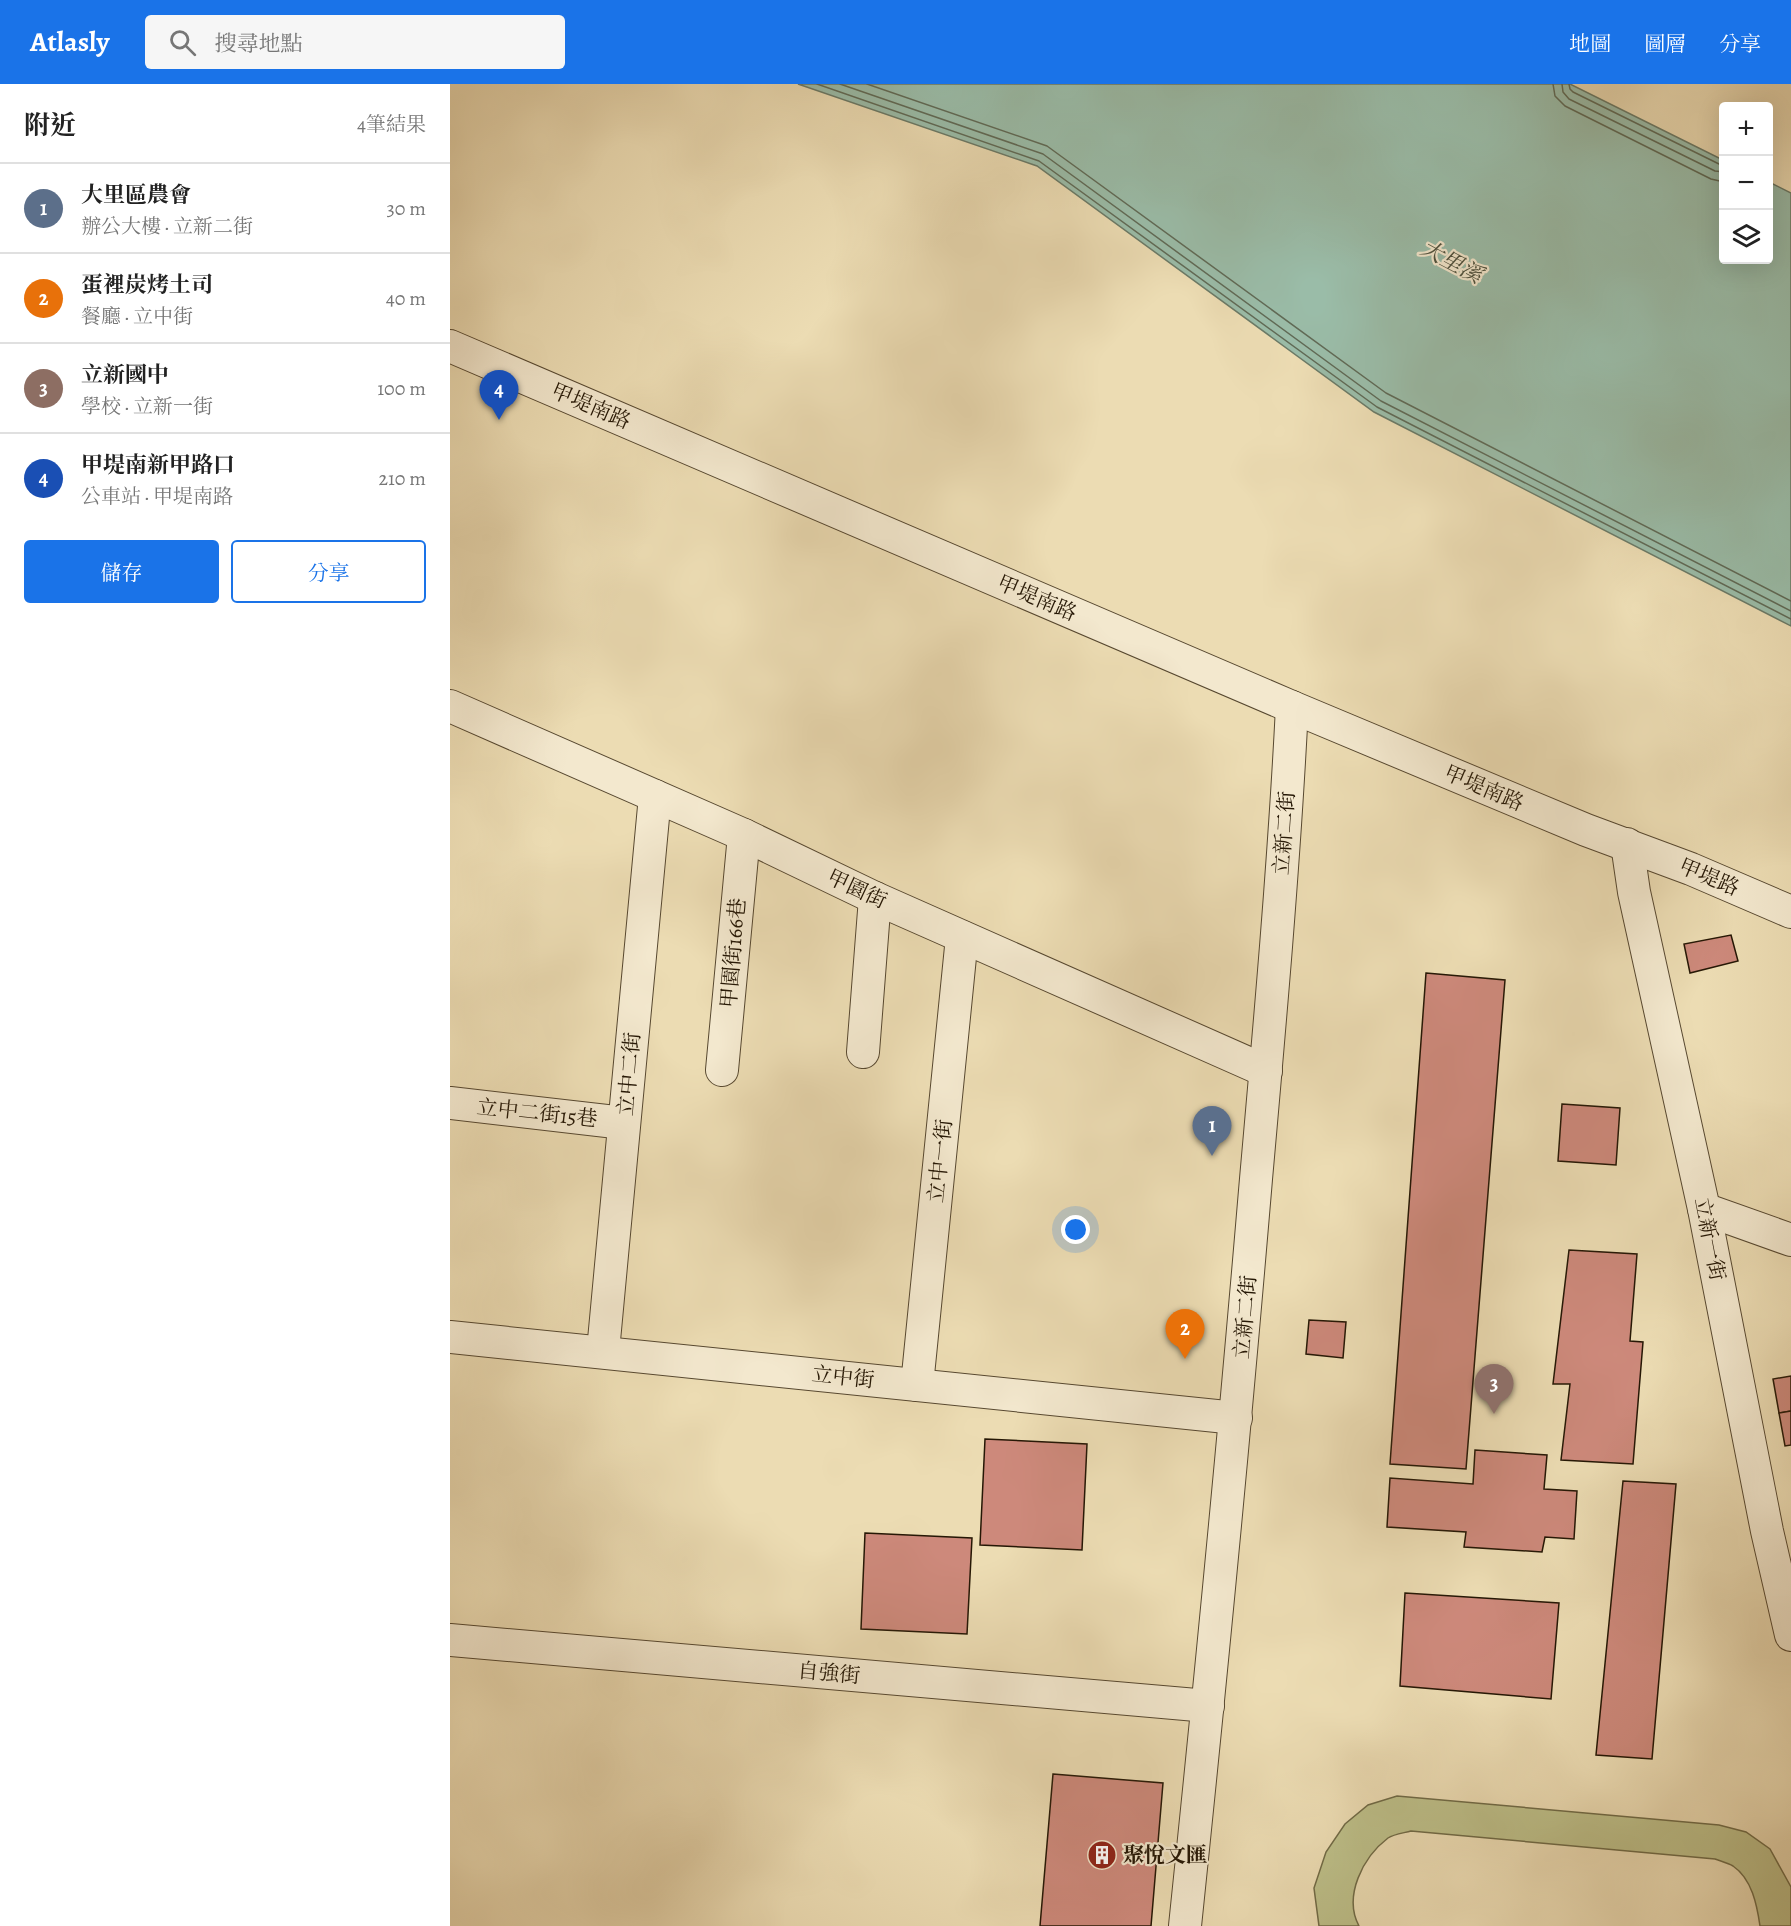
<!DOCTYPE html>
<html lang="zh-TW">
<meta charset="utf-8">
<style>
body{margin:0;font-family:Alegreya,"Noto Serif TC",serif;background:#f6f6f6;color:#222}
.controls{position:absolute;right:18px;top:18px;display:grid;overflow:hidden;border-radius:6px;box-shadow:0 6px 24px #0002}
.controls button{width:54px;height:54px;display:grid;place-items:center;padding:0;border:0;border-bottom:2px solid #e0e0e0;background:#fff;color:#222;font:30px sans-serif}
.you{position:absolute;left:626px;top:1146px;width:21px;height:21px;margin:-15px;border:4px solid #fff;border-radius:50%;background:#1a73e8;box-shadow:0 0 0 9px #1a73e833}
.badge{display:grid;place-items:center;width:39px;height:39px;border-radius:50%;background:#1a73e8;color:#fff;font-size:20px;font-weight:700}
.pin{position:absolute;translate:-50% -50px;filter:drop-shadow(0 2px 3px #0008)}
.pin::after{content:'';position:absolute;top:32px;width:21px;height:18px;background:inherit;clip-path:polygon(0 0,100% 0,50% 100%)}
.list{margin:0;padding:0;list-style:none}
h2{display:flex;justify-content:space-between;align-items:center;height:78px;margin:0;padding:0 24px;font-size:26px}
h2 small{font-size:20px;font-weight:400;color:#767676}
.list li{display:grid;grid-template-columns:39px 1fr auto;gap:18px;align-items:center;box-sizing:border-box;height:90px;padding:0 24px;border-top:2px solid #e0e0e0}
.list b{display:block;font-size:22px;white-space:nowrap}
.list p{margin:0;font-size:20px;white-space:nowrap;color:#767676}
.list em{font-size:20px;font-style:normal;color:#767676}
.actions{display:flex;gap:12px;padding:18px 24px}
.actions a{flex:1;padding:14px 0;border:2px solid #1a73e8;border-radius:6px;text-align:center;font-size:21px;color:#1a73e8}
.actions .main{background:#1a73e8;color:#fff}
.icon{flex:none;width:33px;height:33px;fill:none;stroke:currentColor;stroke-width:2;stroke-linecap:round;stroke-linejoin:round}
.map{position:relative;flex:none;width:1341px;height:1842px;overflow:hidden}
header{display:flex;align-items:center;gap:36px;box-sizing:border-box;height:84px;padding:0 30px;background:#1a73e8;color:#fff}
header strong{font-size:28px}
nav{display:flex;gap:33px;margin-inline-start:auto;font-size:21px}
.search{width:420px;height:54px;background:#f6f6f6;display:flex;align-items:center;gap:15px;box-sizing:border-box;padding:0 21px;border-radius:6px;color:#767676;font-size:22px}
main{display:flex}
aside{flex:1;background:#fff}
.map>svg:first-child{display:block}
.green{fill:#bdbf89;stroke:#716b47;stroke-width:1.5}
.water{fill:#9abca8;stroke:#6b7a67;stroke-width:1.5}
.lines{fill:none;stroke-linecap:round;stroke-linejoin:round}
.shore{stroke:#606a56;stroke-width:1.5}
.building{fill:#cd897b;stroke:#251705;stroke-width:1.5}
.minor-casing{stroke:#574830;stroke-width:34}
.minor{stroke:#f3e8ce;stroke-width:32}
.labels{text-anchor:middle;stroke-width:4.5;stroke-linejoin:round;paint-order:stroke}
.street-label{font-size:21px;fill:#251705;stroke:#f3e8ce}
.poi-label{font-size:21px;font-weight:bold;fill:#251705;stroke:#f3e8ce;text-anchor:start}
.water-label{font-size:22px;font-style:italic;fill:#4e513e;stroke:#f3e8ce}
</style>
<header>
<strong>Atlasly</strong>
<div class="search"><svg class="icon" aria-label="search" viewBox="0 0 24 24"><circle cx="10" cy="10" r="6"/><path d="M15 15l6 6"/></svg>搜尋地點</div>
<nav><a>地圖</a><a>圖層</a><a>分享</a></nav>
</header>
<main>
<aside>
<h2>附近<small>4筆結果</small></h2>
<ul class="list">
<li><span class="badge" style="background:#5c6f8a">1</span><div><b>大里區農會</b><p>辦公大樓 · 立新二街</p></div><em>30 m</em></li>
<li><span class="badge" style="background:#e8710a">2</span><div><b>蛋裡炭烤土司</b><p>餐廳 · 立中街</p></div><em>40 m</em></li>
<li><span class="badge" style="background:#8d6e63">3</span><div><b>立新國中</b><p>學校 · 立新一街</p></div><em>100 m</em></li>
<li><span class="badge" style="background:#1a4fb4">4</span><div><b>甲堤南新甲路口</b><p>公車站 · 甲堤南路</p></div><em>210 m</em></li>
</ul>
<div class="actions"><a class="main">儲存</a><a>分享</a></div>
</aside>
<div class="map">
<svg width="1341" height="1842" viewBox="0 0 1341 1842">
<rect width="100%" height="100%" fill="#ecdcb3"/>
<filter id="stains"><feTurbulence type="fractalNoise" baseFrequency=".00333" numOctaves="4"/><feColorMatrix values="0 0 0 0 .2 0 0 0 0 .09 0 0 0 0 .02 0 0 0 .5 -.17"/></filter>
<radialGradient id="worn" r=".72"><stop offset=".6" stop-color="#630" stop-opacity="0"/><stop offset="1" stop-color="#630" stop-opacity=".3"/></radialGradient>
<path class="green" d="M947 1712 1269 1741 1296 1748 1320 1765 1341 1803V1842H1310C1307 1821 1302 1795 1283 1782 1278 1779 1270 1777 1265 1775L961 1747C954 1749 944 1750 938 1754 913 1773 893 1812 909 1842H869L864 1804 876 1768 895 1740 918 1721Z"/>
<polygon class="water" points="348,0 1120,0 1273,76 1274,176 1318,176 1319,98 1341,109 1341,542 924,328 587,82"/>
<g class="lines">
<g class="shore">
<polyline points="367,0 589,77 927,323 1341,535"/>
<polyline points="390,0 593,70 931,317 1341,527"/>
<polyline points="417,0 597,62 936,309 1341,517"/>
<polyline points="1103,0 1105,12 1115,22 1261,95 1274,98"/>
<polyline points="1112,0 1113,8 1119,15 1265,87 1274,88"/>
<polyline points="1119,0 1120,5 1123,8 1269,80 1274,81"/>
</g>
</g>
<g class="building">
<polygon points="1281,851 1288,877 1240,889 1234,860"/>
<polygon points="976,889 1055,896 1016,1385 940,1380"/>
<polygon points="1112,1020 1170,1024 1166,1081 1108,1077"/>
<polygon points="1119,1166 1187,1170 1180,1257 1193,1258 1183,1380 1111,1376 1120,1300 1103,1300"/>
<polygon points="859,1236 896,1238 893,1274 856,1270"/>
<polygon points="1341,1292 1341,1327 1329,1329 1323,1295"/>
<polygon points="1341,1327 1341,1361 1335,1362 1329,1329"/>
<polygon points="535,1355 637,1360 632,1466 530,1461"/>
<polygon points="1025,1366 1097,1371 1094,1405 1127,1407 1124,1455 1095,1453 1092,1468 1014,1463 1016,1448 937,1443 940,1394 1023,1400"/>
<polygon points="1173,1397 1226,1400 1202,1675 1146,1671"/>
<polygon points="415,1449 522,1454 517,1550 411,1545"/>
<polygon points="955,1509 1109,1519 1101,1615 950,1602"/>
<polygon points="603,1690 713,1699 701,1842 590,1842"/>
</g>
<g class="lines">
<g class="minor-casing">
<g id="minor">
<polyline points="0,262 842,623 1136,746 1241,785 1341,828"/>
<polyline points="0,622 294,751 425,814 816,987"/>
<polyline points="1177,760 1184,808 1254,1125 1317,1447 1341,1551"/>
<polyline points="413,968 425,814"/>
<polyline points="272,986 294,751"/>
<polyline points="0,1019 174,1039"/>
<polyline points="1254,1125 1341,1156"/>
<polyline points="0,1253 786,1334"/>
<polyline points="153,1267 205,712"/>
<polyline points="467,1301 512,853"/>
<polyline points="0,1556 758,1622"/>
<path d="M735 1842C761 1593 785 1345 806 1095 820 938 834 781 842 623"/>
</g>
</g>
<use href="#minor" class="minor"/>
</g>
<defs>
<g id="building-disc" transform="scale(1.5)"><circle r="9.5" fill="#8f2418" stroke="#f3e8ce"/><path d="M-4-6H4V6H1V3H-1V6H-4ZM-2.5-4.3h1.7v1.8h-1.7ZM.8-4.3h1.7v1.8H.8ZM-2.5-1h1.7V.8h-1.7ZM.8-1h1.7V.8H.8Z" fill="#fff"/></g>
</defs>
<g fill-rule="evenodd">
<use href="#building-disc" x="652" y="1771"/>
</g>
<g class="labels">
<g class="street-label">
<text transform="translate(141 322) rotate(23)" y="7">甲堤南路</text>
<text transform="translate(587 514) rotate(23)" y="7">甲堤南路</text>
<text transform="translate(1034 704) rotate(23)" y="7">甲堤南路</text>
<text transform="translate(834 749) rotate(-86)" y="7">立新二街</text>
<text transform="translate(1259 793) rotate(23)" y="7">甲堤路</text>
<text transform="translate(407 805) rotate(25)" y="7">甲園街</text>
<text transform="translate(283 869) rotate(-85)" y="7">甲園街166巷</text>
<text transform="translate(179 990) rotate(-85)" y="7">立中二街</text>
<text transform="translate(87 1029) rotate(6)" y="7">立中二街15巷</text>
<text transform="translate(490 1077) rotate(-84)" y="7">立中一街</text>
<text transform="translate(1260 1155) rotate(79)" y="7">立新一街</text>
<text transform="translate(795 1233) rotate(-85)" y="7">立新二街</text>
<text transform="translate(393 1293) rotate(6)" y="7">立中街</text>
<text transform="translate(379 1589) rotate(5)" y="7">自強街</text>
</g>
<g class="poi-label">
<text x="673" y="1778">聚悅文匯</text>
</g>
<g class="water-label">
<text transform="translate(1002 177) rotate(28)" y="8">大里溪</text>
</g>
</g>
<rect width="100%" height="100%" filter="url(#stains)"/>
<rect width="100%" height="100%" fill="url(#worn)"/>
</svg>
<div class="controls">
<button>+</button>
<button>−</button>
<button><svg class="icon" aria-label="layers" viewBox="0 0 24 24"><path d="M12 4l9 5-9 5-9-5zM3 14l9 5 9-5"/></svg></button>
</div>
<div class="you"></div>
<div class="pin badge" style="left:762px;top:1072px;background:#5c6f8a">1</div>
<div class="pin badge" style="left:735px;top:1275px;background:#e8710a">2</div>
<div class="pin badge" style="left:1044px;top:1330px;background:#8d6e63">3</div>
<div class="pin badge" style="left:49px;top:336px;background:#1a4fb4">4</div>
</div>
</main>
